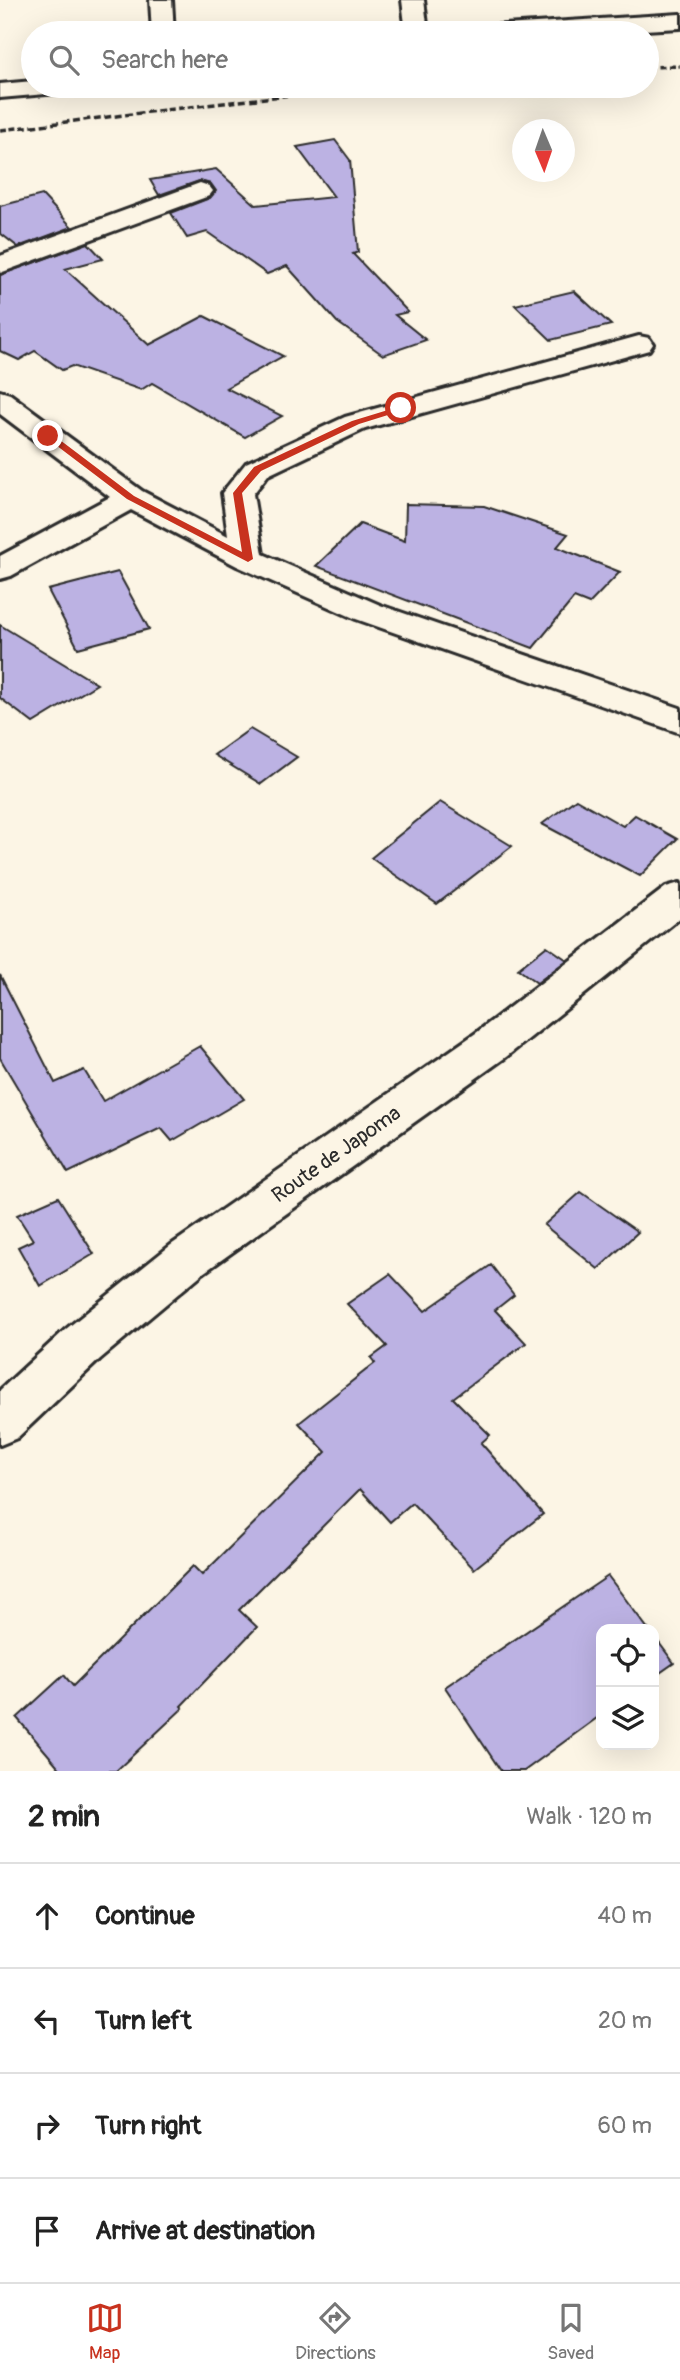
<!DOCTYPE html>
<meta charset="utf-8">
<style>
body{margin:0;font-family:Pangolin,sans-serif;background:#f2f2f2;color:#222}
.controls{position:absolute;right:21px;bottom:21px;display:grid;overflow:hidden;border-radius:14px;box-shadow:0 7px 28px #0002}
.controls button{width:63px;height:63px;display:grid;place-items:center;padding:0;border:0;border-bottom:2px solid #e0e0e0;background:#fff;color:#222;font:35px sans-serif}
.compass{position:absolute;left:512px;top:119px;width:63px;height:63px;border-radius:50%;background:#fff;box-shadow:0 7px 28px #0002;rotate:178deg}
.stop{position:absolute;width:21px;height:21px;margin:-16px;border:5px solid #c8321e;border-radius:50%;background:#fff}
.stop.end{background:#c8321e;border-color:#fff;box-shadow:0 2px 7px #0008}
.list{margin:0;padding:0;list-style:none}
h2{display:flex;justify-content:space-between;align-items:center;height:91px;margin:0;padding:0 28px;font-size:30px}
h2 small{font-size:23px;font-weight:400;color:#767676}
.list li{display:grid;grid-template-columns:46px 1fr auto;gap:21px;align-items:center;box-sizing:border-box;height:105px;padding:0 28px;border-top:2px solid #e0e0e0}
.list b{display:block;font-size:26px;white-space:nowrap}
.list em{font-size:23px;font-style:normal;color:#767676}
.icon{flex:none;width:38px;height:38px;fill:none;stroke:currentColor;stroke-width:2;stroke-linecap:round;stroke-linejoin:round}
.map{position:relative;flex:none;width:680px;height:1771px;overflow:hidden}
.search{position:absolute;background:#fff;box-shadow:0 7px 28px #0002;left:21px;right:21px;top:21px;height:77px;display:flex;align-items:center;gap:18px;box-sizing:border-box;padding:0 24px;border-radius:38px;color:#767676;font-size:26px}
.sheet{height:511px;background:#fff}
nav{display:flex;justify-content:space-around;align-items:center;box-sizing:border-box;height:98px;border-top:2px solid #e0e0e0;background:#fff;font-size:19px;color:#767676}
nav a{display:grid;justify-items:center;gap:4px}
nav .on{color:#c8321e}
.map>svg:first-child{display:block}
.building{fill:#bcb2e3;stroke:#2b2b2b;stroke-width:2}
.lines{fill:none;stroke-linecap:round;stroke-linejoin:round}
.minor-casing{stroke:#2b2b2b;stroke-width:6}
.tertiary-casing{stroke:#2b2b2b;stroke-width:6}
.minor{fill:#fcf5e5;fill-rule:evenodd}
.tertiary{fill:#fcf5e5;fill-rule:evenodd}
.rail{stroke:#2b2b2b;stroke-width:3.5;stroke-dasharray:7 3.5;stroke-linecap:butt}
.route{fill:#c8321e}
.labels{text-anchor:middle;stroke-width:5;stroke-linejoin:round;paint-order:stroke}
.street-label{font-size:21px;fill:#2b2b2b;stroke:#fcf5e5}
</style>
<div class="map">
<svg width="680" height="1771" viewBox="0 0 680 1771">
<rect width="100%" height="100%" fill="#fcf5e5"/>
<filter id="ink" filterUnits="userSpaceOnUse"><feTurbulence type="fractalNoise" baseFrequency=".0143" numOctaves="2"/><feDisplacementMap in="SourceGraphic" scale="14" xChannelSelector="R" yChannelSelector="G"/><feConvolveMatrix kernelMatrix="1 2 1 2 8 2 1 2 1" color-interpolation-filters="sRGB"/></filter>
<g filter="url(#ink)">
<g class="building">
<polygon points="335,140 350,160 358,252 353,254 408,312 395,315 426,340 383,355 337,322 287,266 267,274 207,232 187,238 171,213 210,198 216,191 211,184 199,181 159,195 150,180 216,169 256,205 334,197 297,147"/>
<polygon points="42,195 72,227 18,247 0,233 0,206"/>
<polygon points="88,243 103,259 65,269 149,345 204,316 283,356 226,388 282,416 245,437 152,383 141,390 72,366 62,370 35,351 19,360 0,351 0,275"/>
<polygon points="574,291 611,325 551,340 515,305"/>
<polygon points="406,504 484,506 568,534 557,547 620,572 589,604 574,598 533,648 316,566 360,524 405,541"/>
<polygon points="118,572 149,629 78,648 48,590"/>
<polygon points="0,625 97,684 33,723 0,698"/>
<polygon points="250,729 297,757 261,784 214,755"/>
<polygon points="576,799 623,826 635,815 677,839 640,876 542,824"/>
<polygon points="440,802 512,846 437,904 371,858"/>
<polygon points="547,946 567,960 537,983 518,969"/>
<polygon points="0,975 55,1083 84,1070 103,1101 200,1046 244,1099 172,1141 161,1128 68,1173 0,1058"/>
<polygon points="581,1192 638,1232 598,1269 544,1225"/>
<polygon points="58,1197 94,1254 40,1286 18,1247 33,1240 17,1215"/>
<polygon points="491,1265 514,1295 495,1310 526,1343 453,1398 490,1435 481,1443 543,1514 474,1569 412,1503 390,1522 360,1489 239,1610 257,1627 181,1706 183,1708 116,1771 62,1771 17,1718 64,1675 73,1686 193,1566 202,1575 326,1452 299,1423 375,1363 371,1358 387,1346 347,1304 390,1274 425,1311"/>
<polygon points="608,1576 648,1629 601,1629 601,1715 524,1771 501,1771 445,1687"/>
<polygon points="654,1636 674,1663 654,1677"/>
</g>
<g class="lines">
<g class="minor-casing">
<g id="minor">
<polygon points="150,0 172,0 174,33 152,33"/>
<polygon points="402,0 424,0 428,33 406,33"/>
<polygon points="680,14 680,28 590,33 479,33 482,28 490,26"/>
<polygon points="33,81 33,86 70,86 66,91 58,93 0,98 0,84"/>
<polygon points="200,183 209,186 213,191 209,196 0,273 0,256"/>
<polygon points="639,336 649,338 653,344 649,350 365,429 268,475 253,494 263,554 380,605 680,708 680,733 356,619 237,566 131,510 11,576 0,579 0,556 110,497 0,414 0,391 10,394 142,491 228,536 222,493 246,463 345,417"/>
</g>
</g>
<g class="tertiary-casing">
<polygon id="tertiary" points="680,883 680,918 506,1057 203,1273 100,1359 17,1438 0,1445 0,1390 66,1329 171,1245 476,1033 666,887"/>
</g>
<use href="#minor" class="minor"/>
<use href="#tertiary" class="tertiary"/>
<g class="rail">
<polyline points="647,67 680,66"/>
<polyline points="0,130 364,86"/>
</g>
</g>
</g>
<polygon class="route" points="401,406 404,410 359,424 261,471 242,493 253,559 248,562 127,499 44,436 52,434 134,496 242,552 233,493 254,467 352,421"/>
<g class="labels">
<g class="street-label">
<text transform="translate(336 1154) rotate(-35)" y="7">Route de Japoma</text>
</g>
</g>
</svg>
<div class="controls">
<button><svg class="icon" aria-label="locate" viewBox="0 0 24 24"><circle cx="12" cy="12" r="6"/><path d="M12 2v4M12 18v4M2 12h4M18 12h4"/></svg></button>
<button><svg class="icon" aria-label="layers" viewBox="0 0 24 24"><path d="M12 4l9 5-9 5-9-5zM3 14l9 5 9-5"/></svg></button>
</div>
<svg class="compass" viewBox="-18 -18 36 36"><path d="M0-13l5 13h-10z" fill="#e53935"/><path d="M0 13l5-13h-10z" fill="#767676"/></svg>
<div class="stop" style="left:401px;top:408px"></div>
<div class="stop end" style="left:48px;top:436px"></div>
<div class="search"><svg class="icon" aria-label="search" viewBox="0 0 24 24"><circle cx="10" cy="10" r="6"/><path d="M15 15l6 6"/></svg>Search here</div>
</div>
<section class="sheet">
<h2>2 min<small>Walk · 120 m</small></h2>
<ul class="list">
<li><svg class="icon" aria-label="ahead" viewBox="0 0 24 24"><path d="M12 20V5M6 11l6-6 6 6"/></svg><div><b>Continue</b></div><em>40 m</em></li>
<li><svg class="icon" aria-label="left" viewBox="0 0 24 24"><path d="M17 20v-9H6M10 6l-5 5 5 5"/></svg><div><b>Turn left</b></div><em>20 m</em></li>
<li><svg class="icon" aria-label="right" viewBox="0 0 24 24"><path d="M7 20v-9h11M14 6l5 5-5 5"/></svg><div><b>Turn right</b></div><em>60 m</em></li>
<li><svg class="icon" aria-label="arrive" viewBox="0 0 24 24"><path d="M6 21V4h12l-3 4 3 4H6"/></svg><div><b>Arrive at destination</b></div></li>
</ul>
</section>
<nav>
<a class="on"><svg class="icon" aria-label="map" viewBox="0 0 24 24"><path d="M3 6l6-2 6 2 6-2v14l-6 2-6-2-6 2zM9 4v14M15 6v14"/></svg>Map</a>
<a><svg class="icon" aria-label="directions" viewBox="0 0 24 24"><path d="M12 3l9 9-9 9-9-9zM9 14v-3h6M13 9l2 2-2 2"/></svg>Directions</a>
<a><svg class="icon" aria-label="saved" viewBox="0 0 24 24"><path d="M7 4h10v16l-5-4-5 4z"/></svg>Saved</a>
</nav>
